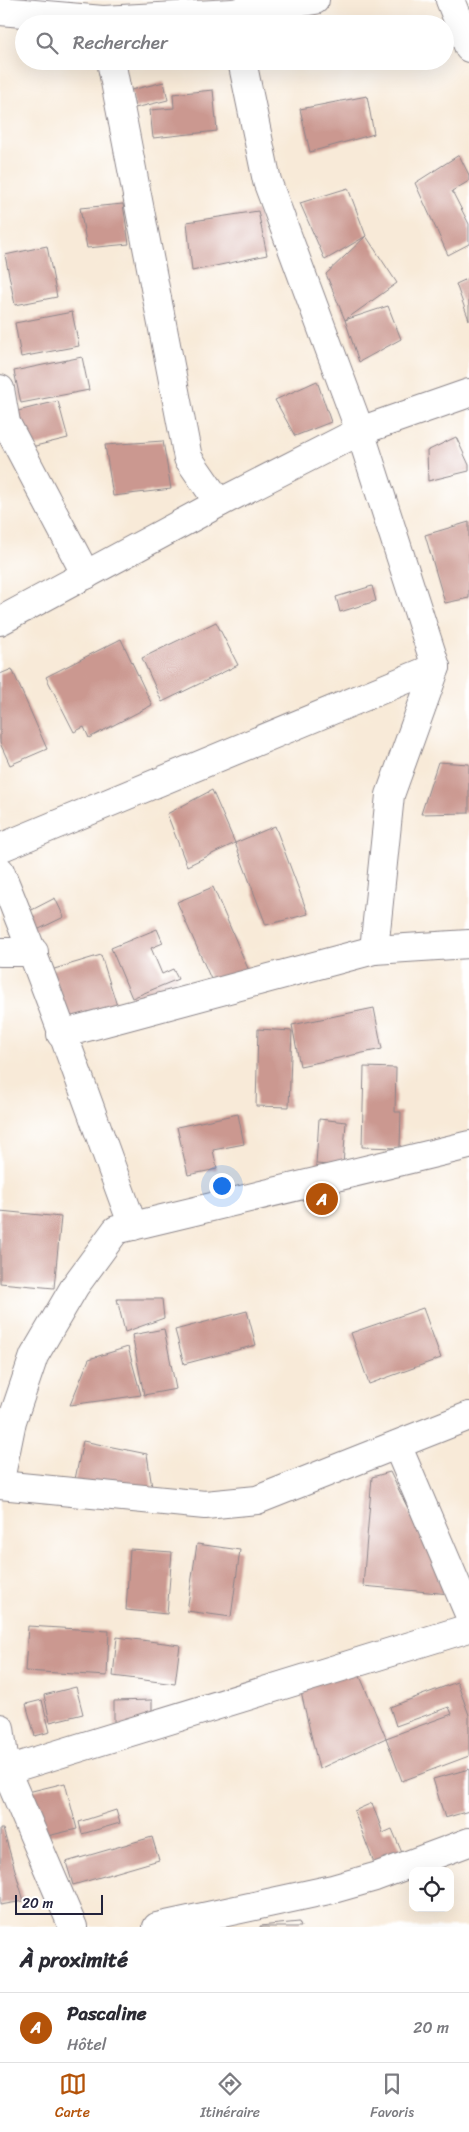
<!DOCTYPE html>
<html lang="fr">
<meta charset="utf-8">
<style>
body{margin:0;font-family:Sriracha,sans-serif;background:#f7f7f7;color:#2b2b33}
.controls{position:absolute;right:15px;bottom:15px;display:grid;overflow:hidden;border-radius:10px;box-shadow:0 5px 20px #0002}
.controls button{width:45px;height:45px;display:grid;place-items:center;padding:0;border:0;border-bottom:1px solid #e1e1e2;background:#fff;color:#2b2b33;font:25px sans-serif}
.scale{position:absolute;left:15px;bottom:12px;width:88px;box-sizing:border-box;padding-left:5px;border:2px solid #22223b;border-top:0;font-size:14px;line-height:18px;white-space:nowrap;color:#22223b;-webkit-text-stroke:4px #fff;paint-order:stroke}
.you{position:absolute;left:221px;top:1185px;width:18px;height:18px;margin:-12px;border:4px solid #fff;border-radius:50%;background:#1a73e8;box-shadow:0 0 0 8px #1a73e833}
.badge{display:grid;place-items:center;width:32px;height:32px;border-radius:50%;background:#b45309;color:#fff;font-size:16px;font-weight:700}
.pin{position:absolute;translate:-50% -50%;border:2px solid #fff;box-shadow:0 1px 5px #0006}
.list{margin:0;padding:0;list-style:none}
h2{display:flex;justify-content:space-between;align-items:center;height:65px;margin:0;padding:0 20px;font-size:21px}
h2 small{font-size:16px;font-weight:400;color:#7c7c81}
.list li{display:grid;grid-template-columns:32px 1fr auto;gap:15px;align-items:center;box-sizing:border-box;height:70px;padding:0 20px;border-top:1px solid #e1e1e2}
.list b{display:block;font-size:19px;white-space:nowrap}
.list p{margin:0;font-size:16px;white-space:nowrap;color:#7c7c81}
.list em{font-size:16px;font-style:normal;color:#7c7c81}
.icon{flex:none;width:28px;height:28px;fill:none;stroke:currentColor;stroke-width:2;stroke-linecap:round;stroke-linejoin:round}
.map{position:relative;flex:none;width:469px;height:1927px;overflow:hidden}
.search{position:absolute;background:#fff;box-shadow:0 5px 20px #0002;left:15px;right:15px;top:15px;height:55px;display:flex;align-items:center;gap:12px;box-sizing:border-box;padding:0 18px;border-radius:28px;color:#7c7c81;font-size:19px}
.sheet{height:135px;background:#fff}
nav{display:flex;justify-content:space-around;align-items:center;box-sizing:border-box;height:70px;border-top:1px solid #e1e1e2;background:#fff;font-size:14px;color:#7c7c81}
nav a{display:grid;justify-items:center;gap:2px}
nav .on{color:#b45309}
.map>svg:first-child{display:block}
.building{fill:#cb9890}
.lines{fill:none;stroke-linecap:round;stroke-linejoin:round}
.minor-casing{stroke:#8d868a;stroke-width:30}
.minor{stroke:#fff;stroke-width:28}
</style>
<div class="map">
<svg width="469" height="1927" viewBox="0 0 469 1927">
<rect width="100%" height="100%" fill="#fff"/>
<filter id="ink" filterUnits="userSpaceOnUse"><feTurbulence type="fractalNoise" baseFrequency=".02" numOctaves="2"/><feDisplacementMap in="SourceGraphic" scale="10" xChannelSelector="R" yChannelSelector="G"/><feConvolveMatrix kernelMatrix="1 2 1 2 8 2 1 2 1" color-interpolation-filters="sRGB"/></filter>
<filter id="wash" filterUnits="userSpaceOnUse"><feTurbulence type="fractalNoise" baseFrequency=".0096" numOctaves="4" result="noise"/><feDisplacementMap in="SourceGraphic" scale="20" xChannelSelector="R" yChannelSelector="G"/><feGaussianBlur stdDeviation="1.12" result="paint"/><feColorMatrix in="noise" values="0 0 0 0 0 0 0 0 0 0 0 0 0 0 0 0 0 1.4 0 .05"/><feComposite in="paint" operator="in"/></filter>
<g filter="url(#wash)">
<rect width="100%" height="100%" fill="#f8ead8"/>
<g id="blocks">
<g class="building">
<polygon points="164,82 168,100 135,108 131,90"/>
<polygon points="213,90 217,131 153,138 150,110 174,108 173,94"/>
<polygon points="367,96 374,134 310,152 300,109"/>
<polygon points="459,155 469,175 469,181 452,191 469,224 469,244 448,255 415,183"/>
<polygon points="348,188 366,236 397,283 345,320 326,274 366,236 325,260 300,203"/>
<polygon points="123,204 129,244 87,248 80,208"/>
<polygon points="258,211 267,255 192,271 187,222"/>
<polygon points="47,246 57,297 15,305 5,255"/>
<polygon points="469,278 469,320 456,284"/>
<polygon points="388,306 401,339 359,362 345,320"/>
<polygon points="72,312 79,346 21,357 15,323"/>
<polygon points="82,357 89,390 21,403 14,371"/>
<polygon points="317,381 331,422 295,436 275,400"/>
<polygon points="58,401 68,438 27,448 18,411"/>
<polygon points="456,437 469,465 469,471 428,481 427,451"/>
<polygon points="163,441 171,489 113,496 105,445"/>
<polygon points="469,522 469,598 445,603 425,535"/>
<polygon points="372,586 376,601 340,612 336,597"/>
<polygon points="216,622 238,665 162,702 142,658"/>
<polygon points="121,639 152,705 89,738 84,727 74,732 46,677"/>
<polygon points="12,669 47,749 10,765 0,743 0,674"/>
<polygon points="438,762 469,764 469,813 421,814"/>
<polygon points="212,790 235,843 187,866 167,814"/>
<polygon points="275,826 308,914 266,925 235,843"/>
<polygon points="213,887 249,971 214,986 177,902"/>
<polygon points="55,898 64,917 35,931 26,913"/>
<polygon points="157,929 163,943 151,948 162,974 173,969 178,979 132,998 111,948"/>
<polygon points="101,955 117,1006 68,1028 51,970"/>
<polygon points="374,1008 382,1049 300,1066 292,1025"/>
<polygon points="258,1029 292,1031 289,1107 256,1106"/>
<polygon points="364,1067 396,1068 395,1112 401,1112 400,1148 362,1147"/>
<polygon points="238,1114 244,1144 213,1150 217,1169 188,1175 177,1127"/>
<polygon points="319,1119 346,1122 343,1166 316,1164"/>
<polygon points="0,1211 61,1217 54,1288 0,1283"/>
<polygon points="117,1299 162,1299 164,1318 125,1332"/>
<polygon points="423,1308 441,1358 369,1384 351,1333"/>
<polygon points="247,1311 256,1345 184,1364 175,1330"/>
<polygon points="164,1329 176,1389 144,1395 132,1335"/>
<polygon points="128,1347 141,1395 70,1405 89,1359"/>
<polygon points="83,1441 147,1454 154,1501 74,1484"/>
<polygon points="390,1472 450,1594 363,1586 372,1477"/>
<polygon points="197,1544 240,1550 231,1617 187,1611"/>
<polygon points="130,1549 172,1552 167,1614 126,1610"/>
<polygon points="28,1626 109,1631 107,1676 25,1671"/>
<polygon points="117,1637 180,1645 175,1684 113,1676"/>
<polygon points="357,1669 386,1738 319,1769 300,1688"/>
<polygon points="457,1682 469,1715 469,1756 402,1781 386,1738 452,1714 449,1707 396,1726 390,1707"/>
<polygon points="76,1687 83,1714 50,1722 44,1695"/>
<polygon points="42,1700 50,1732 35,1736 26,1704"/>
<polygon points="152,1700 152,1726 114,1726 114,1701"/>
<polygon points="469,1769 469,1811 445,1818 433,1779"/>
<polygon points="65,1783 77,1829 39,1838 28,1792"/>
<polygon points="372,1803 383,1833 392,1829 405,1860 377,1871 354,1811"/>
<polygon points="116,1810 120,1823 82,1834 79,1822"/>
<polygon points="0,1829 3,1829 24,1901 0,1905"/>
<polygon points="152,1837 159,1860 73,1885 66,1862"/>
<polygon points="299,1922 301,1927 260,1927 260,1926"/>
</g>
</g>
</g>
<g filter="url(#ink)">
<use href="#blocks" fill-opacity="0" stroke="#8d868a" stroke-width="1"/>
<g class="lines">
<g class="minor-casing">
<g id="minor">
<polyline points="450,0 469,48"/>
<polyline points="0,11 103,20 232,13 315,0"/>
<polyline points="111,61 188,458 219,503"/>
<polyline points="242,61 267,181 360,431 436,667 390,795 374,950"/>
<polyline points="0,389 6,423 86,575"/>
<polyline points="0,621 219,503 360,431 469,393"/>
<polyline points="0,848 436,667"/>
<path d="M0 871C48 987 89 1107 133 1226"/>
<polyline points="0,952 34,952"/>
<polyline points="61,1034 374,950 469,944"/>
<polyline points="397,1445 469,1614"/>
<polyline points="0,1480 12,1421 34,1356 75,1286 116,1230 469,1145"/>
<polyline points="0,1485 205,1505 257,1500 469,1416"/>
<polyline points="0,1728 6,1771 73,1927"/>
<polyline points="0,1772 469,1628"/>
<polyline points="157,1927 333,1889 375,1877 469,1842"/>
</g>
</g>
<use href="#minor" class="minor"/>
</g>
</g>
</svg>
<div class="controls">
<button><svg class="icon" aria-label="locate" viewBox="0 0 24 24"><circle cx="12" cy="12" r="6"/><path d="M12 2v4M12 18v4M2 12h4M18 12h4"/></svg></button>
</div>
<div class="scale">20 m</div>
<div class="you"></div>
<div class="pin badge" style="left:322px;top:1199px">A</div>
<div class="search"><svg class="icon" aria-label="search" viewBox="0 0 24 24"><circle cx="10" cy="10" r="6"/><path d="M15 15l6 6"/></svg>Rechercher</div>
</div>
<section class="sheet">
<h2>À proximité<small></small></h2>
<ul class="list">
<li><span class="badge">A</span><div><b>Pascaline</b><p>Hôtel</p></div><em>20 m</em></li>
</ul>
</section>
<nav>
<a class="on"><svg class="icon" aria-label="map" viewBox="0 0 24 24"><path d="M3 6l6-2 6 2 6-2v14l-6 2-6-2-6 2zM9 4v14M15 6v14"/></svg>Carte</a>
<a><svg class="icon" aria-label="directions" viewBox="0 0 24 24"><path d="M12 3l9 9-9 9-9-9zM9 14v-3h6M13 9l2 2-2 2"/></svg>Itinéraire</a>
<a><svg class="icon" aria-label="saved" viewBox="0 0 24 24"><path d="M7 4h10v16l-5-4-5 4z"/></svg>Favoris</a>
</nav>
